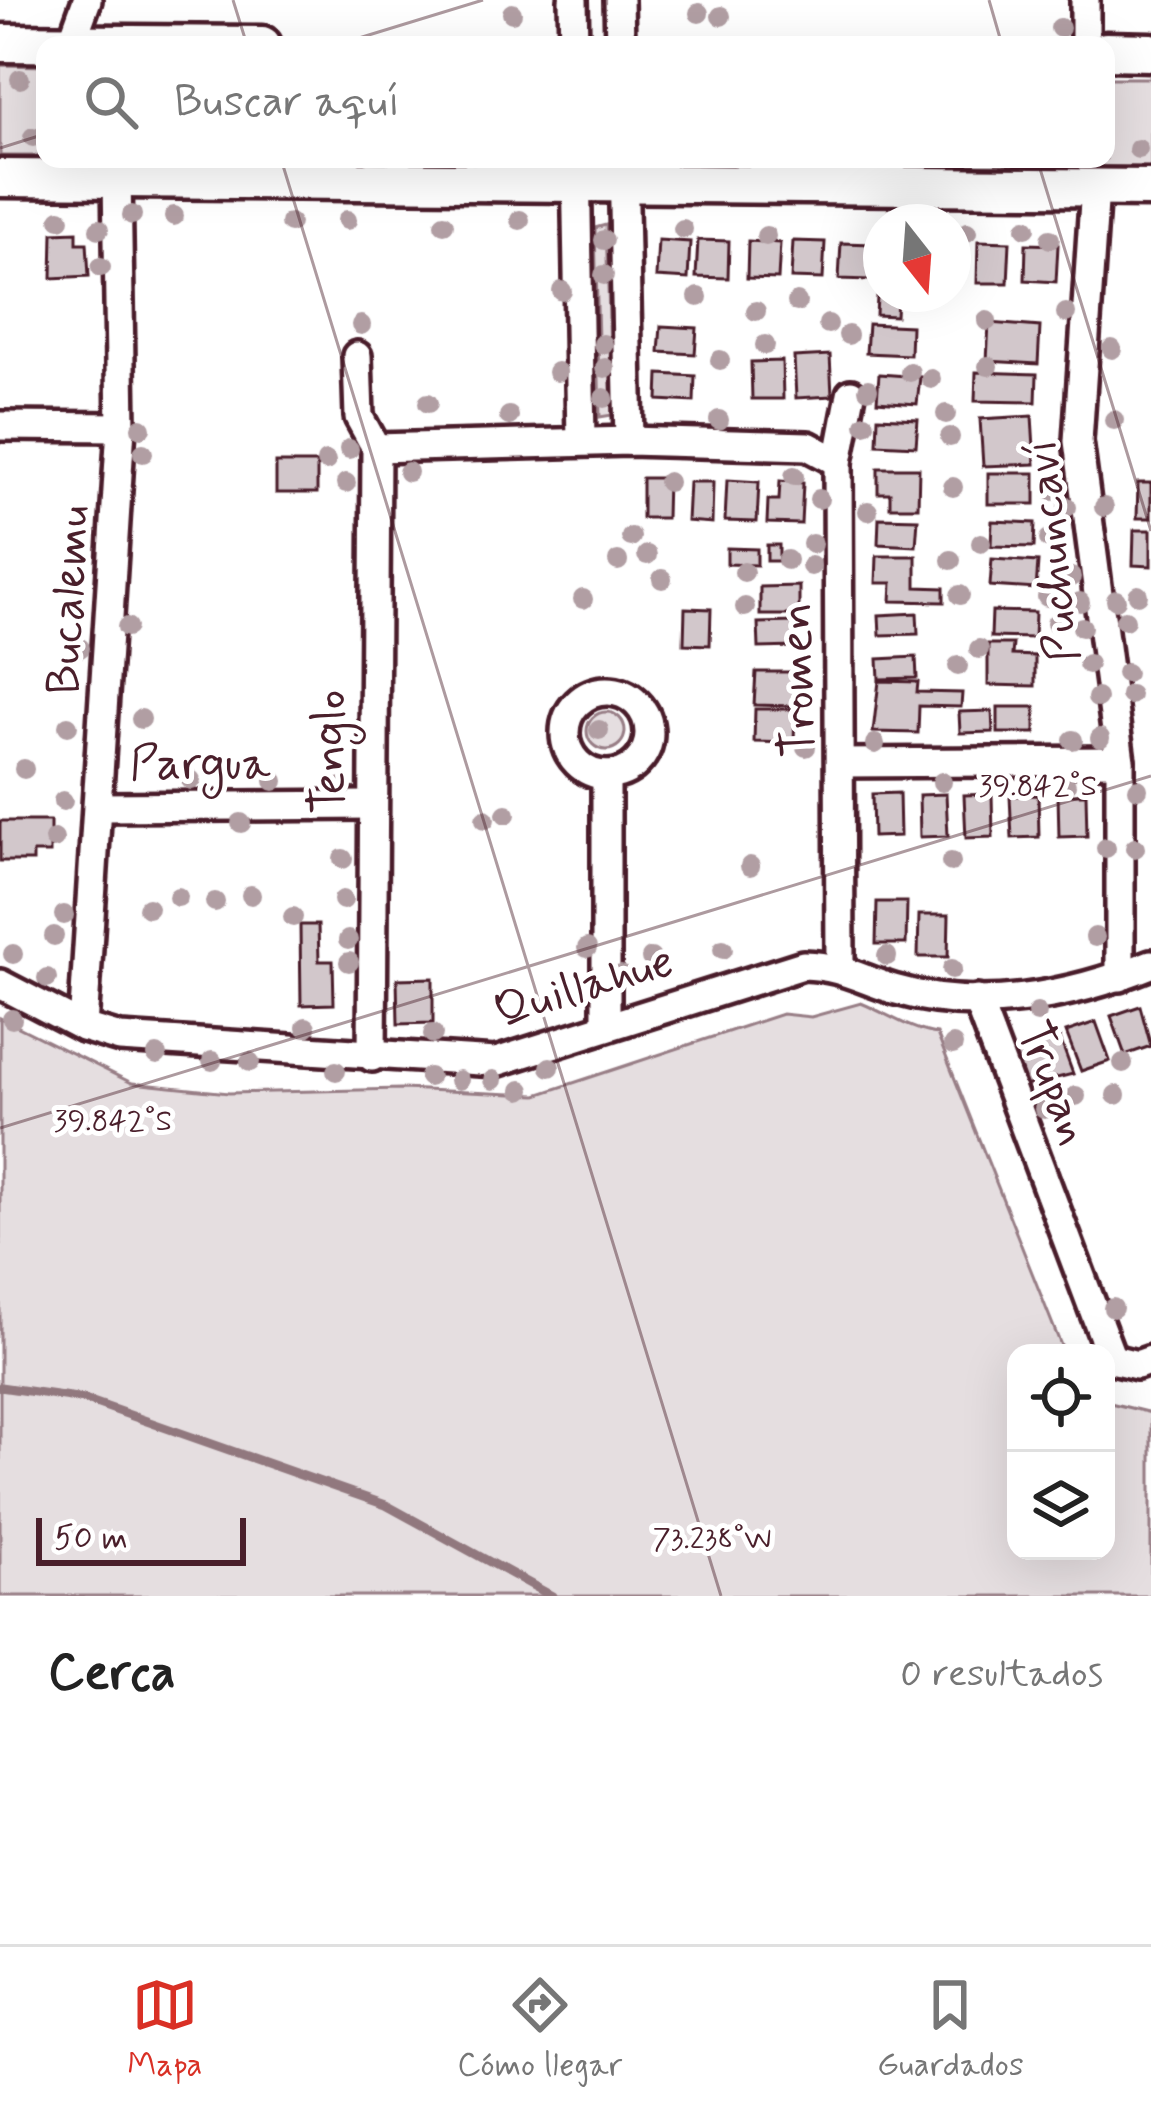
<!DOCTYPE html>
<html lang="es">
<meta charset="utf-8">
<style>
body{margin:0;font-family:Mynerve,sans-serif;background:#f2f2f2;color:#222}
.controls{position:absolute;right:36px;bottom:36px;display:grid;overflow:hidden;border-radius:24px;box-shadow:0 12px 48px #0002}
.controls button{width:108px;height:108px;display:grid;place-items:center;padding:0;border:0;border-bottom:3px solid #e0e0e0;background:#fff;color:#222;font:60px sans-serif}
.compass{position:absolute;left:863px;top:204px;width:108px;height:108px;border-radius:50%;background:#fff;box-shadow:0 12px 48px #0002;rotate:163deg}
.scale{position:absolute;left:36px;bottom:30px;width:210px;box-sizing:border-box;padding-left:12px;border:6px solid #4a1f2b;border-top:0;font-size:33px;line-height:42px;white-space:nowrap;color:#4a1f2b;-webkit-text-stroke:9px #fff;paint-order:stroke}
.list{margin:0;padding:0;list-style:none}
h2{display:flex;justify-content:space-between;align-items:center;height:156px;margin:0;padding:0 48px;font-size:51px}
h2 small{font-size:39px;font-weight:400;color:#767676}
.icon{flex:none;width:66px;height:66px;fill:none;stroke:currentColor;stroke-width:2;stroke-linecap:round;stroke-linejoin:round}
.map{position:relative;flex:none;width:1151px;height:1596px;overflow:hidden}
.search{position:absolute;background:#fff;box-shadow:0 12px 48px #0002;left:36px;right:36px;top:36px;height:132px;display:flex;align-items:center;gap:30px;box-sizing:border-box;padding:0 42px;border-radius:24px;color:#767676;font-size:45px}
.sheet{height:348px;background:#fff}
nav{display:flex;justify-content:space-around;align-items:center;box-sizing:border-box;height:168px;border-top:3px solid #e0e0e0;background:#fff;font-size:33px;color:#767676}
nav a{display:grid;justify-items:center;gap:6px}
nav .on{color:#d93025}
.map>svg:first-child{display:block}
.green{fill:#e5dee0;stroke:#987e86;stroke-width:3}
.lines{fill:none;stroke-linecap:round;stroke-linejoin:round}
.stream{stroke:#91787e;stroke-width:9}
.building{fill:#d2c7cb;stroke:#4a1f2b;stroke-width:3}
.minor-casing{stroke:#4a1f2b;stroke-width:36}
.major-casing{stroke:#4a1f2b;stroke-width:45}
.minor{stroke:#fff;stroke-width:27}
.major{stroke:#fff;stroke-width:36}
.tree{fill:#b19ea3}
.ticks{fill:none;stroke:#4a1f2b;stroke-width:3;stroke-opacity:0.45}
.labels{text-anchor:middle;stroke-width:10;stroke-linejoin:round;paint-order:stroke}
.street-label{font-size:48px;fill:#4a1f2b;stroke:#fff}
.ticks-label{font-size:30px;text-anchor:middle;fill:#4a1f2b;stroke:#fff;stroke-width:10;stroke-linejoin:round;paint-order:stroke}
</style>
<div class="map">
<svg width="1151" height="1596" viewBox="0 0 1151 1596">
<rect width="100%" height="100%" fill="#fff"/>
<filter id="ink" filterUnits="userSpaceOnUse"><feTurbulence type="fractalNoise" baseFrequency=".00833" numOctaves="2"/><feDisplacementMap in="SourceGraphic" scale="24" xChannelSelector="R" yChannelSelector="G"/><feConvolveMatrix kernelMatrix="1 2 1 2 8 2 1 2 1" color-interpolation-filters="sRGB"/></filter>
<g filter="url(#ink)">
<g class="green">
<polygon points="0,65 45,66 45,156 0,156"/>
<polygon points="1106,78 1151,78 1151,171 628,166 628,159 1106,159"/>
<polygon points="606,225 612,415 600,417 595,228"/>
<circle cx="606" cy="731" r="19"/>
<path d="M861 1003C886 1013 912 1031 937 1034L1064 1353H1016V1551H1106V1402L1151 1413V1596H0V1018L132 1083 229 1093 402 1089 537 1095 782 1014 811 1017Z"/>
</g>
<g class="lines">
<polyline class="stream" points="0,1387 84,1399 386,1505 552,1596"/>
</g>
<g class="building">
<polygon points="77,232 77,243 87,243 89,276 52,278 53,233"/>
<polygon points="658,240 690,242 688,279 656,277"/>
<polygon points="698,240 729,241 728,278 696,277"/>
<polygon points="748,241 780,243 778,279 747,278"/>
<polygon points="793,241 825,242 823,279 791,278"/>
<polygon points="978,241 1010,242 1008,283 977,283"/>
<polygon points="953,242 964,242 962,279 953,279"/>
<polygon points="841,243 873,244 871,280 839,279"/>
<polygon points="1026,244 1058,245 1056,282 1025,280"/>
<polygon points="877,297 897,298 896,316 876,315"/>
<polygon points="989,323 1040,327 1038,364 987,361"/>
<polygon points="868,324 911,326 910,355 866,353"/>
<polygon points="661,326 697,328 695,354 659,352"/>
<polygon points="830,355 832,396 796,398 794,357"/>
<polygon points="782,361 783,399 752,399 751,362"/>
<polygon points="976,372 1037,374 1036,402 975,401"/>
<polygon points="659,374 695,376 694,402 658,400"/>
<polygon points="879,374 920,377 917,404 877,401"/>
<polygon points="1032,416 1035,464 983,466 980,419"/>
<polygon points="878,417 918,419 916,446 877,444"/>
<rect x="276" y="463" width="41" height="30"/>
<polygon points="878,468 919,468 918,507 890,507 890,493 878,493"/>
<rect x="988" y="473" width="47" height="31"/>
<polygon points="642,478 667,478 666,518 642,518"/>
<polygon points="727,480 759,482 757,522 725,521"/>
<polygon points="780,481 803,483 801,524 767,523 768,500 779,500"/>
<polygon points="689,482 713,482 712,523 687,521"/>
<polygon points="1138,483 1151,483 1151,518 1137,518"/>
<polygon points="879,518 918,519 916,546 878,544"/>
<polygon points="992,521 1035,523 1034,547 991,546"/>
<polygon points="1134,530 1151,530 1151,566 1133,565"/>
<rect x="767" y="545" width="12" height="16"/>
<polygon points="727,548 757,549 757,565 727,564"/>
<polygon points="877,556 916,556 916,587 944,588 944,602 891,601 892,583 876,583"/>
<polygon points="992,559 1038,562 1036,589 990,586"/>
<polygon points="799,586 799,615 760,615 760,587"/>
<polygon points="685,608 711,609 710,645 684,644"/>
<polygon points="992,611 1035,612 1034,638 991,637"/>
<polygon points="917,613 918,634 880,635 879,615"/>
<polygon points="796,622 796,647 759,648 758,623"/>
<polygon points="988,644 1013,644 1012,655 1035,656 1035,686 988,685"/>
<polygon points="916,657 917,678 879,679 878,659"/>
<polygon points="756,672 796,672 795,706 754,705"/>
<polygon points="879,681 918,682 917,692 962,693 961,707 919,706 918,733 873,732"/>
<rect x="998" y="707" width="37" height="26"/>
<polygon points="755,709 795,709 794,743 754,742"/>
<polygon points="992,711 993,732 960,733 959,712"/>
<polygon points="899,793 900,836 873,837 872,794"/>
<polygon points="946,794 948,836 920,837 919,795"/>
<polygon points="992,794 993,837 966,838 964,795"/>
<polygon points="1058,794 1086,794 1087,836 1059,837"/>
<polygon points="1038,795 1039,837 1012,838 1010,796"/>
<polygon points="0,821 50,821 50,853 33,853 33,861 0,861"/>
<polygon points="877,902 907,902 906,944 876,944"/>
<polygon points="919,915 949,915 948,957 918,957"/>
<polygon points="300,925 318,925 319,961 333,961 334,1004 301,1005"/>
<polygon points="433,978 433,1023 398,1024 397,979"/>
<polygon points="1140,1006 1151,1046 1125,1055 1111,1016"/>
<polygon points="1096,1022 1110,1061 1081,1071 1066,1032"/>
<polygon points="1059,1036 1073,1074 1025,1086 1013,1052"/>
</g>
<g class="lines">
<g class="minor-casing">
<g id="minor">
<polyline points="573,0 574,45"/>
<polyline points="619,0 620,45"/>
<polyline points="71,44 87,0"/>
<polyline points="1085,45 1085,0"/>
<polyline points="576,159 581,440"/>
<polyline points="623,159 629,441"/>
<polyline points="1095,187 1078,441 1120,761 1120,977"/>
<polyline points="357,356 359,417 376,448 372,1057"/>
<polyline points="0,426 121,427"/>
<polyline points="376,448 629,441 808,446 838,462"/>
<circle cx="607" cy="733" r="42"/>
<polyline points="841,763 1120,761"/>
<polyline points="101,807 371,805"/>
<polyline points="840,966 838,462 851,394"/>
<path d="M0 984 83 1027 120 1038 496 1062 803 965C841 966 858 978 893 989 978 1014 1070 997 1151 964"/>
<polyline points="977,1000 1112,1359 1137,1365 1151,1360"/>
<polyline points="606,1024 606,775"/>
<polyline points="83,1027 121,427 117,177"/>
</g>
</g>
<g class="major-casing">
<g id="major">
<polyline points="0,43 262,45"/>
<polyline points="1106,51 1151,52"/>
<polyline points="0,178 1151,188"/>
</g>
</g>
<use href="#minor" class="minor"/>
<use href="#major" class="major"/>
</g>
<g class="tree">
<circle cx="512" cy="13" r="10"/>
<circle cx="699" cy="13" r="10"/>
<circle cx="721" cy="16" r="10"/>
<circle cx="1060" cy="28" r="10"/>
<circle cx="20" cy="79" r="10"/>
<circle cx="33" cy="137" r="10"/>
<circle cx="1138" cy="149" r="10"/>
<circle cx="132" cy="215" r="10"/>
<circle cx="174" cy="216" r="10"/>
<circle cx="60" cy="219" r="10"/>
<circle cx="347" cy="220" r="10"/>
<circle cx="520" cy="220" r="10"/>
<circle cx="290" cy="223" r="10"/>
<circle cx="444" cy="224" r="10"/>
<circle cx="1026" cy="228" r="10"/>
<circle cx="99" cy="229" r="10"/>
<circle cx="683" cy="229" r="10"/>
<circle cx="967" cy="232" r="10"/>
<circle cx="766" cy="236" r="10"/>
<circle cx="1050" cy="239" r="10"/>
<circle cx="604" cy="240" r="10"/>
<circle cx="101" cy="267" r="10"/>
<circle cx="604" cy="275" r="10"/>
<circle cx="562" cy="291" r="10"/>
<circle cx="698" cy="297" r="10"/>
<circle cx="797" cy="302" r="10"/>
<circle cx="756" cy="311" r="10"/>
<circle cx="1066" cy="313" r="10"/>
<circle cx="987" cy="321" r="10"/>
<circle cx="828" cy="324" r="10"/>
<circle cx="361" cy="325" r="10"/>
<circle cx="848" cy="335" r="10"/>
<circle cx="603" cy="344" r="10"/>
<circle cx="765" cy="345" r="10"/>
<circle cx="1112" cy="349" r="10"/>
<circle cx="720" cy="360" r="10"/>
<circle cx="988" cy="366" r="10"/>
<circle cx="605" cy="368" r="10"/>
<circle cx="557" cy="372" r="10"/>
<circle cx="910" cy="372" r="10"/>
<circle cx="931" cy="379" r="10"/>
<circle cx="868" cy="389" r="10"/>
<circle cx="604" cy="398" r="10"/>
<circle cx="428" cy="403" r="10"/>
<circle cx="946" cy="414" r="10"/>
<circle cx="509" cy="416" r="10"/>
<circle cx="719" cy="420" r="10"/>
<circle cx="1114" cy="420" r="10"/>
<circle cx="865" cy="424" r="10"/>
<circle cx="141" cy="428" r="10"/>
<circle cx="950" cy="437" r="10"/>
<circle cx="349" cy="449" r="10"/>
<circle cx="143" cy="453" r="10"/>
<circle cx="326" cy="461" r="10"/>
<circle cx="408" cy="472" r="10"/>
<circle cx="794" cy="476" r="10"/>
<circle cx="668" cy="482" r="10"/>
<circle cx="346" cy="483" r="10"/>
<circle cx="953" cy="487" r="10"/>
<circle cx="1053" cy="491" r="10"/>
<circle cx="819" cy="499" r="10"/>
<circle cx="1067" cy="507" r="10"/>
<circle cx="1104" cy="507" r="10"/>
<circle cx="868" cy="511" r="10"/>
<circle cx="631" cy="537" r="10"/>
<circle cx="1049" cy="539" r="10"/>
<circle cx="981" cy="543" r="10"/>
<circle cx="812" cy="544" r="10"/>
<circle cx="647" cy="555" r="10"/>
<circle cx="787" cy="560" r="10"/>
<circle cx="951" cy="560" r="10"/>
<circle cx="618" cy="561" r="10"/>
<circle cx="811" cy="566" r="10"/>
<circle cx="744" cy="572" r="10"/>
<circle cx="1071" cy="577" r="10"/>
<circle cx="662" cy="579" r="10"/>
<circle cx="960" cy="595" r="10"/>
<circle cx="1138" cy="595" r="10"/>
<circle cx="1047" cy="597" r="10"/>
<circle cx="583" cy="599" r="10"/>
<circle cx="1116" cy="600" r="10"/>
<circle cx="1080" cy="602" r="10"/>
<circle cx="745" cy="607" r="10"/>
<circle cx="1125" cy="620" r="10"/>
<circle cx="1056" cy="623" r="10"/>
<circle cx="127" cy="627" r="10"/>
<circle cx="1082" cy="627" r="10"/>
<circle cx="80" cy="648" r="10"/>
<circle cx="979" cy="649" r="10"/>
<circle cx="1088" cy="664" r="10"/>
<circle cx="958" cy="666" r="10"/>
<circle cx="1126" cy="673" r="10"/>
<circle cx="1130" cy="695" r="10"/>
<circle cx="1097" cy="698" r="10"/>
<circle cx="141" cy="719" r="10"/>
<circle cx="68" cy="726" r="10"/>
<circle cx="599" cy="730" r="10"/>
<circle cx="1100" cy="738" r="10"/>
<circle cx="1073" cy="740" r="10"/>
<circle cx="875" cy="744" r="10"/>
<circle cx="806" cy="747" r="10"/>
<circle cx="24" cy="769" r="10"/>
<circle cx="191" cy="780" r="10"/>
<circle cx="274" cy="781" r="10"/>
<circle cx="942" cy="782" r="10"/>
<circle cx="1066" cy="785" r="10"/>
<circle cx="342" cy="787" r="10"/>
<circle cx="1138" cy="789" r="10"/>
<circle cx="63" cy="801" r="10"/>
<circle cx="506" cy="814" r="10"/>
<circle cx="485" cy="819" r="10"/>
<circle cx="241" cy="823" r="10"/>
<circle cx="54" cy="839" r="10"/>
<circle cx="1106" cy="848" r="10"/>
<circle cx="1135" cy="848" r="10"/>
<circle cx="343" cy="859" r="10"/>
<circle cx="951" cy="862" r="10"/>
<circle cx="750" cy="866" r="10"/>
<circle cx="251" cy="895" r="10"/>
<circle cx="178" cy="897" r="10"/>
<circle cx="343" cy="900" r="10"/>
<circle cx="215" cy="902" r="10"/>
<circle cx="148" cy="908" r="10"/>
<circle cx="64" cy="915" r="10"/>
<circle cx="293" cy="917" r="10"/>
<circle cx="54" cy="936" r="10"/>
<circle cx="1095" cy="937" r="10"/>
<circle cx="348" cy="940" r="10"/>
<circle cx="587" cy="948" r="10"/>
<circle cx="723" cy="949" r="10"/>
<circle cx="13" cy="954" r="10"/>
<circle cx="887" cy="956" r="10"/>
<circle cx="651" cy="958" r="10"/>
<circle cx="349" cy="962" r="10"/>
<circle cx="952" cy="969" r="10"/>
<circle cx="621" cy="975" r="10"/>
<circle cx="47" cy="978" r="10"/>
<circle cx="1037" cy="1013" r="10"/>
<circle cx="12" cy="1019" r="10"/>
<circle cx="306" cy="1027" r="10"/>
<circle cx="433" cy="1034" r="10"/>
<circle cx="953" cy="1045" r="10"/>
<circle cx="157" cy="1055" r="10"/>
<circle cx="212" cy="1061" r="10"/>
<circle cx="250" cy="1062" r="10"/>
<circle cx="1123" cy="1063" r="10"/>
<circle cx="550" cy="1067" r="10"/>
<circle cx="336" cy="1071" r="10"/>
<circle cx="429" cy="1077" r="10"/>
<circle cx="459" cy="1080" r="10"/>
<circle cx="493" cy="1080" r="10"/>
<circle cx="521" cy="1090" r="10"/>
<circle cx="1116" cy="1095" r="10"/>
<circle cx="1076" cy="1096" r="10"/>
<circle cx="1044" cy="1109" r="10"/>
<circle cx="1113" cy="1308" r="10"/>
</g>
</g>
<path class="ticks" d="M233 0 247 45M989 0 1002 45M336 45 483 0M0 148 45 134M281 159 721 1596M1037 159 1151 531M0 1128 1151 776"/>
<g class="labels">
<g class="street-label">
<text transform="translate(1050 551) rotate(-96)" y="17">Puchuncaví</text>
<text transform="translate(66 600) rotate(-87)" y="17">Bucalemu</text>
<text transform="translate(795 680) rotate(-91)" y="17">Tromen</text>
<text transform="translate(327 752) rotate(-89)" y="17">Tenglo</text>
<text x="200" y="778">Pargua</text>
<text transform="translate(583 984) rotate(-17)" y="17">Quillahue</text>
<text transform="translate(1056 1082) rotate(69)" y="17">Trupan</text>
</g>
</g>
<g class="ticks-label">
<text x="1038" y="795">39.842°S</text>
<text x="113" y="1130">39.842°S</text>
<text x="712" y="1548">73.238°W</text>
</g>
</svg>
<div class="controls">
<button><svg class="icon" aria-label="locate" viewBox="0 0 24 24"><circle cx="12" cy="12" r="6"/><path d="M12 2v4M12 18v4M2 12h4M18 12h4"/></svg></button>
<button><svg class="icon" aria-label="layers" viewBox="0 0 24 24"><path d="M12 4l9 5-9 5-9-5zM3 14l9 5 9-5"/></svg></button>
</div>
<svg class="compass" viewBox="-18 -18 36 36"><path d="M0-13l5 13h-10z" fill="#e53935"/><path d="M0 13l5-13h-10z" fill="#767676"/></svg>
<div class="scale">50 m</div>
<div class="search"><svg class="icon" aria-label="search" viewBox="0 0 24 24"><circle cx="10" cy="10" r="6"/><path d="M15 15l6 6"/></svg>Buscar aquí</div>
</div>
<section class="sheet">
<h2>Cerca<small>0 resultados</small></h2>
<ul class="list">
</ul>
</section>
<nav>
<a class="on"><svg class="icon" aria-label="map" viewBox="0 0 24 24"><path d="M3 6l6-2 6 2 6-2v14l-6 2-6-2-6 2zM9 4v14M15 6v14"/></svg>Mapa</a>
<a><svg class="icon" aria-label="directions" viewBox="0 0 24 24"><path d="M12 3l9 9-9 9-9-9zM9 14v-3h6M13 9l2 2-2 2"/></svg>Cómo llegar</a>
<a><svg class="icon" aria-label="saved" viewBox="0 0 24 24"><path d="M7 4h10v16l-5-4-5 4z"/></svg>Guardados</a>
</nav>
